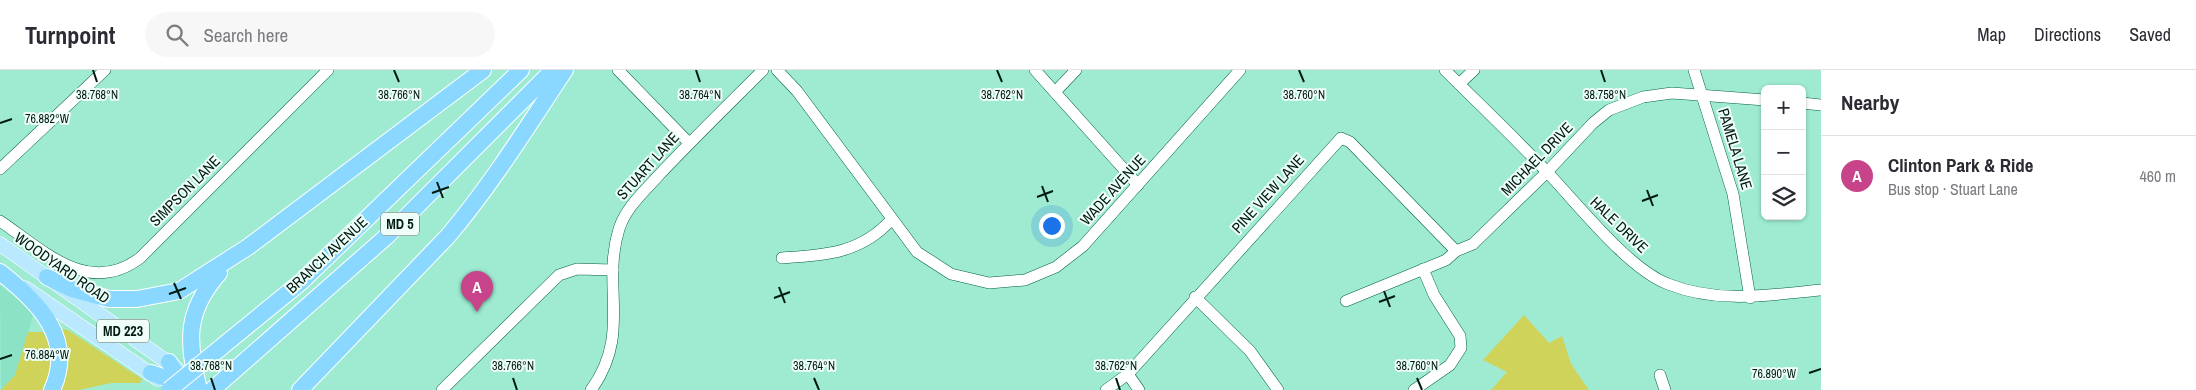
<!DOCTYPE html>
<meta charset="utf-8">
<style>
body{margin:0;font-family:"Archivo Narrow",sans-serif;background:#f7f7f7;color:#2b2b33}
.controls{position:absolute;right:15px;top:15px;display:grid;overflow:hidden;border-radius:8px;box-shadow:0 1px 4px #0004}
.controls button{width:45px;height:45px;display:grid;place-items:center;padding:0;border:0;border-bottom:1px solid #e1e1e2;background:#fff;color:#2b2b33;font:25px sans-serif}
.you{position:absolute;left:1051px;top:155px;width:18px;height:18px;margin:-12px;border:4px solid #fff;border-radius:50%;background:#1a73e8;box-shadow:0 0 0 8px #1a73e833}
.badge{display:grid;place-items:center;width:32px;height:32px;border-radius:50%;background:#c7448b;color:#fff;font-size:16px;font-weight:700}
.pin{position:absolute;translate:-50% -41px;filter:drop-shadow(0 1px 2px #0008)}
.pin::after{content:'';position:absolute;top:26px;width:18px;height:15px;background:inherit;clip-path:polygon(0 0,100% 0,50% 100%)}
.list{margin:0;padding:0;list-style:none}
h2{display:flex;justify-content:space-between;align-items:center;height:65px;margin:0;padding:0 20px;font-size:21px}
h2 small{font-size:16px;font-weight:400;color:#7c7c81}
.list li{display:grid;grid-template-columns:32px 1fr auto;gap:15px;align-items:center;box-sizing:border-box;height:80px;padding:0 20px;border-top:1px solid #e1e1e2}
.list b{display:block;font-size:19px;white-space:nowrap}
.list p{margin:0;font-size:16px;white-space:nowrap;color:#7c7c81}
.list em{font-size:16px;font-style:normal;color:#7c7c81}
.icon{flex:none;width:28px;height:28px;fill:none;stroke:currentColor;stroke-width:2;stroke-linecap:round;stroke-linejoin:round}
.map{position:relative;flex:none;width:1821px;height:320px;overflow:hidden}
header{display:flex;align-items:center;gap:30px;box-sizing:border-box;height:70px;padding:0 25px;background:#fff;border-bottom:1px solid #e1e1e2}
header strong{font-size:24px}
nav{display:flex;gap:28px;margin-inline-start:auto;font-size:18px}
.search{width:350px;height:45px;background:#f7f7f7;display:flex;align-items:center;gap:12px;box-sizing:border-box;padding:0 18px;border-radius:28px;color:#7c7c81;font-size:19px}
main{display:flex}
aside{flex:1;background:#fff}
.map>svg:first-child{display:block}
.built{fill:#8be2c5}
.green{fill:#cfd359}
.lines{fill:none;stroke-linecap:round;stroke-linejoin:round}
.minor-casing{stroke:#00604a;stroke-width:12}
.major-casing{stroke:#fff;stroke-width:15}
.highway-casing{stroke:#fff;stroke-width:18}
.minor{stroke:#fff;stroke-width:11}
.major{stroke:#b9e8ff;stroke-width:14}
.highway{stroke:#8ad8ff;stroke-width:16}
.highway-bridge-casing{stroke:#fff;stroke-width:18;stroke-linecap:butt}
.highway-bridge{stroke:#8ad8ff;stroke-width:16}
.ticks{fill:none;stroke:#001b12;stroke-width:2}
.labels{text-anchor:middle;stroke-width:4;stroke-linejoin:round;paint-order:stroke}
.shield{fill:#effef8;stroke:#485f57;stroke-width:1}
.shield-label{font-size:14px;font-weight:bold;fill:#001b12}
.street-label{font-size:15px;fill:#001b12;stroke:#effef8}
.ticks-label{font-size:12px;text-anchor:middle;fill:#001b12;stroke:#effef8;stroke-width:4;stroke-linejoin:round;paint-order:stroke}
</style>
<header>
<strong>Turnpoint</strong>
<div class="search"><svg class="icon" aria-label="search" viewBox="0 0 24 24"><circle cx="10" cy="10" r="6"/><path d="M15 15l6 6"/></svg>Search here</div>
<nav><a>Map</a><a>Directions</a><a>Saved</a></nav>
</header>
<main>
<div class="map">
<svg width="1821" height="320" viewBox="0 0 1821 320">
<rect width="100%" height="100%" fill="#9eebd1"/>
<polygon class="built" points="0,215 34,242 15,306 1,320"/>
<g class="green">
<polygon points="1524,245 1549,273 1562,266 1571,294 1589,320 1491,320 1507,302 1483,290"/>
<polygon points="62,259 68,260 142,309 140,313 111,313 79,320 60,320 65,271"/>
<path d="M28 262H43C54 282 52 299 44 320H1L15 305Z"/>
</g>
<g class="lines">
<g class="minor-casing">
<g id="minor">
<polyline points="618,0 689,73"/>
<polyline points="777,0 797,21 917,182 951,204 989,213 1025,210 1056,197 1083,176 1240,0"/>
<polyline points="1035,0 1138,115"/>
<path d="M1445 0C1479 34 1514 67 1547 102 1577 133 1628 199 1668 214 1718 234 1770 225 1821 220"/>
<polyline points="1694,0 1733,124 1750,228"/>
<polyline points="1459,14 1474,0"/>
<polyline points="1055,22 1076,0"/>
<polyline points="1802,33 1821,35"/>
<polyline points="0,99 105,0"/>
<path d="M0 151C43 180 88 227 140 188L328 0"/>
<path d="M782 188C824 185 860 184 891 150"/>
<polyline points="1195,227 1250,281 1278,320"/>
<polyline points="1346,231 1446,190 1456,181 1473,174 1547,102 1593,53 1609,40 1643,27 1672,23 1765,30"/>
<polyline points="1128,304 1139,320"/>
<polyline points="1660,305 1665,320"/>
<polyline points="442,320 559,205 577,199 613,200"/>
<path d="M591 320C632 264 601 217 619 159 626 137 644 122 659 105 693 69 728 35 763 0"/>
<polyline points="1106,320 1128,304 1341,68 1350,72 1456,181"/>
<polyline points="1414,320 1450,295 1461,278 1460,266 1434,225 1423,199"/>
</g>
</g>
<g class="major-casing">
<g id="major">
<polyline points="0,174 177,299"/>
<polyline points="25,218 158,309"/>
</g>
</g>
<g class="highway-casing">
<g id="highway">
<path d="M0 202C37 231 76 268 52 320"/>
<polyline points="47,207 72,219 109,229 137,229 179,221 248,177 483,0"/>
<polyline points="219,279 301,212 521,0"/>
<polyline points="169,292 184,318"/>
<polyline points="151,303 189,316"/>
<path d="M199 320C187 271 185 242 219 203"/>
<polyline points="212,320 387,166 553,0"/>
<path d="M300 320 448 166C492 114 527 57 565 0"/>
</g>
</g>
<use href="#minor" class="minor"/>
<use href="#major" class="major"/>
<use href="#highway" class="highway"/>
<g class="highway-bridge-casing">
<polyline id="highway-bridge" points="169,320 219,279"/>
</g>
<use href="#highway-bridge" class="highway-bridge"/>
</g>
<path class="ticks" d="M93 0 97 12M394 0 399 12M696 0 700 12M997 0 1002 12M1299 0 1304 12M1601 0 1605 12M0 53 12 49M437 112 443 128M1042 116 1048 132M1647 120 1653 136M432 123 449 117M1037 127 1053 121M1642 131 1658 125M174 213 181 229M779 217 785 233M1384 221 1390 237M169 224 186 218M774 228 790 222M1379 232 1395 226M0 289 12 285M1809 303 1821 299M211 308 215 320M513 308 517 320M814 308 819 320M1116 308 1120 320M1417 308 1422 320"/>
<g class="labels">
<g class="shield">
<rect x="381" y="142.5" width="38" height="23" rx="4"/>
<rect x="97" y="249.5" width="52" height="23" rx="4"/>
</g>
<g class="shield-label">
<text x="400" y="159">MD 5</text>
<text x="123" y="266">MD 223</text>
</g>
<g class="street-label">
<text transform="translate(1735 79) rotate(73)" y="5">PAMELA LANE</text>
<text transform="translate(1537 89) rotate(-46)" y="5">MICHAEL DRIVE</text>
<text transform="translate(648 96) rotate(-48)" y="5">STUART LANE</text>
<text transform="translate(1113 120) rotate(-48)" y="5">WADE AVENUE</text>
<text transform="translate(185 121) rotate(-45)" y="5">SIMPSON LANE</text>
<text transform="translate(1268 124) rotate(-48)" y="5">PINE VIEW LANE</text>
<text transform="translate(1619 155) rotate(44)" y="5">HALE DRIVE</text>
<text transform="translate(327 185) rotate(-43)" y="5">BRANCH AVENUE</text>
<text transform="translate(62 198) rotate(35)" y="5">WOODYARD ROAD</text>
</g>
</g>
<g class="ticks-label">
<text x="97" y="29">38.768°N</text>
<text x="399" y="29">38.766°N</text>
<text x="700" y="29">38.764°N</text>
<text x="1002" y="29">38.762°N</text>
<text x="1304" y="29">38.760°N</text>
<text x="1605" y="29">38.758°N</text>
<text x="47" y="53">76.882°W</text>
<text x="47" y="289">76.884°W</text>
<text x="211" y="300">38.768°N</text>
<text x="513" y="300">38.766°N</text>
<text x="814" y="300">38.764°N</text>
<text x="1116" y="300">38.762°N</text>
<text x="1417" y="300">38.760°N</text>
<text x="1774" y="308">76.890°W</text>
</g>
</svg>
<div class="controls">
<button>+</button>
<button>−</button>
<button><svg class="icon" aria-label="layers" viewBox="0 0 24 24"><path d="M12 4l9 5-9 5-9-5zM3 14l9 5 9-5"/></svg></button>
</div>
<div class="you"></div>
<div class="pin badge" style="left:477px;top:242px">A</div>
</div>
<aside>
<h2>Nearby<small></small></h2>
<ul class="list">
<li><span class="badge">A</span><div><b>Clinton Park &amp; Ride</b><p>Bus stop · Stuart Lane</p></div><em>460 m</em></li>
</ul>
</aside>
</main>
